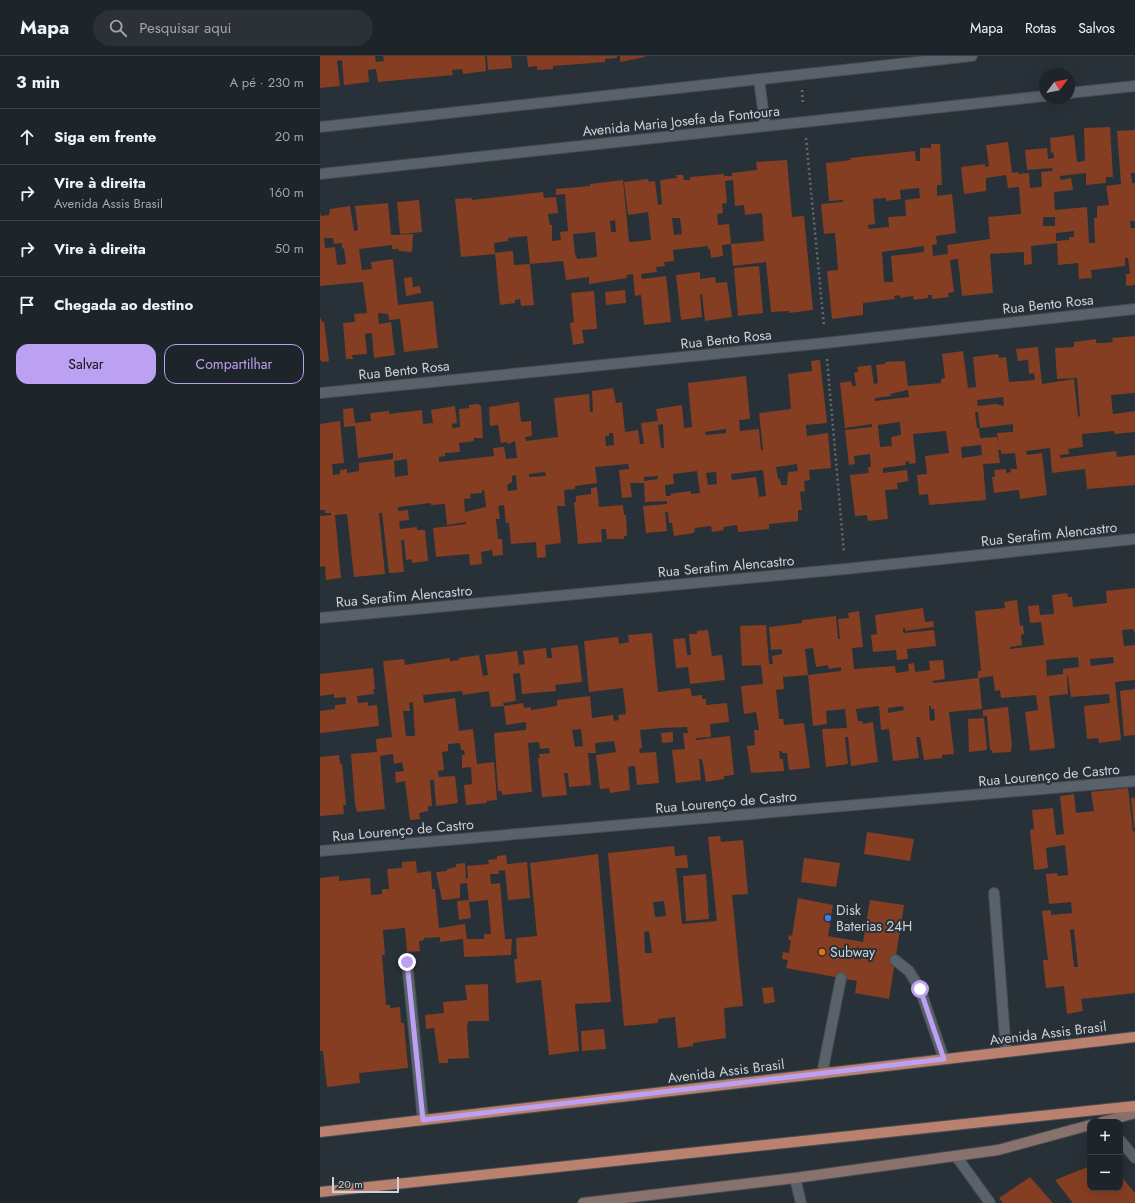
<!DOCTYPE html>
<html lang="pt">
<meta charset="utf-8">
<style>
body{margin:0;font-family:Jost,sans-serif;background:#2b3136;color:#f1f3f6}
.controls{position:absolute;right:12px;bottom:12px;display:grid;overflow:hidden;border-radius:8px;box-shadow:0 4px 16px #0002}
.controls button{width:36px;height:36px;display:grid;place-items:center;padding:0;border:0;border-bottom:1px solid #3c4247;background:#1e252a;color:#f1f3f6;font:20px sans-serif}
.compass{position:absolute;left:719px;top:12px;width:36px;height:36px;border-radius:50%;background:#1e252a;box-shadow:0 4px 16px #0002;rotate:58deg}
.scale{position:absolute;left:12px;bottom:10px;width:67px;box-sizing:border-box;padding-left:4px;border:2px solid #ccd2d6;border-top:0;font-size:11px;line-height:14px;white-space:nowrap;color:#ccd2d6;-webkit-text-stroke:3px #283138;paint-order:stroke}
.stop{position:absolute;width:12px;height:12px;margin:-9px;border:3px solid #bca0f2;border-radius:50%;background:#fff}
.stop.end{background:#bca0f2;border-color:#fff;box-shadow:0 1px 4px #0008}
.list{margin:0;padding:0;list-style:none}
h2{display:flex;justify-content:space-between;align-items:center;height:52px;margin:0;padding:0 16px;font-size:17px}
h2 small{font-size:13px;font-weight:400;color:#a1a5a8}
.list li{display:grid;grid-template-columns:26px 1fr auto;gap:12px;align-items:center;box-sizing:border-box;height:56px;padding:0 16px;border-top:1px solid #3c4247}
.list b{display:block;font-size:15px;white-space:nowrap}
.list p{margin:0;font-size:13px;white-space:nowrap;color:#a1a5a8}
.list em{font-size:13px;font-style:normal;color:#a1a5a8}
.actions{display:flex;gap:8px;padding:12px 16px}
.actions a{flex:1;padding:9px 0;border:1px solid #bca0f2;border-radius:12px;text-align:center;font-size:14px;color:#bca0f2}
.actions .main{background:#bca0f2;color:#111}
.icon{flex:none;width:22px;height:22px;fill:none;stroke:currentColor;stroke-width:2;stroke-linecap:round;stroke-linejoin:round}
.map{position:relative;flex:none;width:815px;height:1147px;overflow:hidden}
header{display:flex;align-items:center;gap:24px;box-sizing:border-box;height:56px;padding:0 20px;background:#1e252a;border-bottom:1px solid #3c4247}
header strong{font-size:19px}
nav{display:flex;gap:22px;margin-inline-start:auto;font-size:14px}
.search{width:280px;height:36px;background:#2b3136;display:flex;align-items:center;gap:10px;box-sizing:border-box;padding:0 14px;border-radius:22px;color:#a1a5a8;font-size:15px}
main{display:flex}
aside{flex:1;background:#1e252a}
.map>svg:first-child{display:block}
.building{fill:#853e22;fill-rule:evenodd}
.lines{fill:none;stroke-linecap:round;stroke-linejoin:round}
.service-casing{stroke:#454d52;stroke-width:12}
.minor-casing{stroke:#454d52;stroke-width:12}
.tertiary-casing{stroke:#454d52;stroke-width:12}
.secondary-casing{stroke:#454d52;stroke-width:12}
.primary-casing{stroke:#454d52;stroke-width:12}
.path{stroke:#636b71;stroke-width:2.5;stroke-dasharray:2 3;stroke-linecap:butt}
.service{stroke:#59626a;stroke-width:10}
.minor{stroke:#59626a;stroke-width:10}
.tertiary{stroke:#59626a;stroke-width:10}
.secondary{stroke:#8a726c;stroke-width:10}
.primary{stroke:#ba816e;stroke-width:10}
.route{stroke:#bca0f2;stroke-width:5}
.shop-dot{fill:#3f7fe0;stroke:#283138;stroke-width:1.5}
.food-dot{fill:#e8710a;stroke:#283138;stroke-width:1.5}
.labels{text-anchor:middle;stroke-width:4;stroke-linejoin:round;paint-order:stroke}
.street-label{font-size:14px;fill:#ccd2d6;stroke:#283138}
.poi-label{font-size:14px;fill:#ccd2d6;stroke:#283138;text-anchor:start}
</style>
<header>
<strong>Mapa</strong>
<div class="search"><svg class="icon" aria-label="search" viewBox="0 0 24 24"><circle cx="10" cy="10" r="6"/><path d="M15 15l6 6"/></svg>Pesquisar aqui</div>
<nav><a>Mapa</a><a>Rotas</a><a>Salvos</a></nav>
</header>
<main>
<aside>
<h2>3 min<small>A pé · 230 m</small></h2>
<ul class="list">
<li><svg class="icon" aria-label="ahead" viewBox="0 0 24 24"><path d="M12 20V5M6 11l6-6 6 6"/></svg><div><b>Siga em frente</b></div><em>20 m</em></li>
<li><svg class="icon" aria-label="right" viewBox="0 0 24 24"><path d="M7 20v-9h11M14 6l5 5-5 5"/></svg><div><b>Vire à direita</b><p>Avenida Assis Brasil</p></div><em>160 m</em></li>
<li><svg class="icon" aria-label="right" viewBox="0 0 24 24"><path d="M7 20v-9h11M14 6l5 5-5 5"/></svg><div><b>Vire à direita</b></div><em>50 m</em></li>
<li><svg class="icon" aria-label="arrive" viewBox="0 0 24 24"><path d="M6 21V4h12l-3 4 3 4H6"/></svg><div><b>Chegada ao destino</b></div></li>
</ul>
<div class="actions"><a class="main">Salvar</a><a>Compartilhar</a></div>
</aside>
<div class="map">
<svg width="815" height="1147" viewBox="0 0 815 1147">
<rect width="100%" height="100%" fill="#283138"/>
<g class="building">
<polygon points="0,0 55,0 56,6 64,5 63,0 165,0 166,15 143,18 142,13 132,14 133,19 58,26 56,13 48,14 49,26 24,29 22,4 17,5 20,30 0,32"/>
<polygon points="167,0 191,0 192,12 168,14"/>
<polygon points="207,0 297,0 297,2 285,3 285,6 233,10 233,13 217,14 217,10 208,11"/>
<polygon points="300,0 325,0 325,1 300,6"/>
<path d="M790 71 793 121H786V127L766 129V117L740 120V124L751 122 753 134 734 136 735 154 767 151 769 187H775L774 162H803H777V150L789 149 786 130 801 128 797 75 815 74V117H811L812 127H815V165H810L811 172H815V229L806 230V218H810L808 202H805V210L771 214 772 222 759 223 758 207 738 209 737 187 711 190 712 208 704 209V196L670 198 673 237 642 240 638 203 630 204 634 236 628 237 629 241 612 243V239H608V242L594 244 593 240 580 242V239L574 240 575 243 543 247V259L512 263 507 215 518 214 515 177 504 178 501 148 523 146V144L509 145 506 107 531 104 530 102 595 95 596 105H600V92H611V88H620L622 129H617V140L632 138 636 177 616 180 617 188 612 189 613 200 628 198 627 189 670 183 668 161 701 158 699 131 688 132 686 119 666 122V135L644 138 641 111 665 108V111L669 110 666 89 688 86 692 117 698 116V118L709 117 710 132 722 131 721 116 733 115 732 112 707 114 705 94 727 92 728 103 734 102 733 96 731 97 730 82 754 79 757 106 765 105 764 72ZM599 132 600 142 585 144 586 160 568 161 569 171 549 173 548 169 555 168 553 143 566 142V145L581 143 580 134ZM723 161H735V170H723ZM754 175V181H749V184L736 185V177ZM604 190V196L571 200 573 226H564L562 196Z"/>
<path d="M467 104 472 161 484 160 493 254 469 257V255L451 256 446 206 413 210 411 188 444 185 442 157 425 159 424 149 415 150 413 124 405 125 407 147 402 148 403 157 397 158 398 169 409 168 411 188 402 189 403 200 391 202 390 193H388V190L353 194 354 205 344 206 345 210 336 211 337 216 321 218 322 223 346 220 351 266 324 269 321 239 315 240 313 218 306 219 307 222 269 228V221L246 224 243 205 210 208 207 180 188 182V185L174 187 175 198 141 201 135 143 152 142V144L223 136 224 142 236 141 238 157 228 158 230 169H232V185L241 184 240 176 248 175 245 138 236 139V133L270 130V128L303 124 309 186 331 184 328 156 308 159 304 126 328 123 329 126 335 125 338 149 342 148 340 124 357 122 356 119H363L364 124H370V121L404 118V120H412V117L437 114 436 106ZM352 162H360L362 178 354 179ZM295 164 296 176H291L290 165ZM275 176 277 201 257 203 256 199H255L253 178Z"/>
<polygon points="99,144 102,176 80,178 77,146"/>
<path d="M68 147 71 179 93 178 92 196 79 195V193H72V189L39 193 42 214 52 213 51 206 73 203 78 249 113 245 118 292 84 296 80 263 69 264 68 258 58 257 59 268 71 266 75 299 54 302 52 278 49 277 45 278 47 298 32 299 33 303H26L23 267 35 266 34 258 47 257 43 226 0 230V156L1 160 9 159 10 153 30 150 34 175 38 174 35 150ZM4 182H13L14 188 22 187V193L24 192 26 208 17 209 15 191 5 192Z"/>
<polygon points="193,195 194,209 210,208 214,249 201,250 200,243 195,244 195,247 180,249 175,197"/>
<polygon points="439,210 443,257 418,260 414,212"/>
<polygon points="380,216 380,223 395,221 396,227 407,226 412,261 385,265 382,238 380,239 382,261 361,264 356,219"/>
<polygon points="92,221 93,231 100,230 101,237 86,240 84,222"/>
<polygon points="305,234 306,247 286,249 285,236"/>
<polygon points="274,235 277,273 262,274 264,287 253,289 250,267 254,266 251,237"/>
<polygon points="0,261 2,266 4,266 9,305 2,306 0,303"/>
<path d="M815 280V337L791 339 793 358 815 355V376L795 378 794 375 762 378 763 391 748 393 749 398 740 399V402L796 395 797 401 815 399V429L767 433 765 413 732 417 730 392 706 395 707 399 722 397 727 439 700 443 699 434 674 437 672 421H675L674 414 686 413V417L691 416 690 413H697L695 397 681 398V394H678L680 407 663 408 666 444 609 449 608 438 599 439 597 419 607 418 605 400 629 397 626 375 593 378 596 407 589 408V405L585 406 586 409 563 412V417L587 414 588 425 577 427 578 433 565 434 568 463 548 465 547 459 535 460 530 419 549 417 548 411H551L550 398 534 400 535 408 529 409 525 374 552 371V368L525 372 520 327 531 325 532 330H536L534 317 538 316 537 311 551 309 554 328 558 327 556 309 565 308V306L585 305 588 330 621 327V323L625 322 622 298 643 295 648 332 656 331 653 301 678 298 679 302 686 301 689 326 715 324 714 317 709 318 708 304 698 305 696 293 718 291 722 328 754 323 758 361 760 360 757 322 737 323 735 292 754 291V286L776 283V287H785L793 286 792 282ZM588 334 589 341 555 345V342L571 340 570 338ZM683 341 684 350 676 348 658 350 657 344ZM655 356H658L660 372 693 368V376L677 377 679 389 677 381 660 382 659 372H657ZM580 366 581 379 571 381 572 390 560 391 558 369ZM661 389 662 399 642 402 641 391Z"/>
<path d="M500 304 507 367 486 369 487 380 508 377 511 412 489 414 490 424 484 425 485 435 480 436 482 454H478V465L449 468V473L418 476 417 469 403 471 404 474 392 476 391 470 375 472 374 477 354 480 352 467H349L348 456H345L347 475 326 477 323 450 347 448V445L325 446 324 427H310L312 441 302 442 299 414 309 413 308 408 275 411 277 427 255 430V433L244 434 245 450H237L241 487 225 489 226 501 217 502 216 486 191 488 189 467H186L184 449 178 450 180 463H176L178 483H182L183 499 173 500 172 494 161 496 162 508 150 509 149 498 116 501 113 472 146 468V466L127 469 125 448 111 449V447L78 451V455L88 454 89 464 79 465 80 473 97 471V474H105L108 505 92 507V503L86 504 84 484H81L84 516 69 517 62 457H59L65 518 34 521 27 458 15 459 21 522 6 524 5 510 0 511V460L11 459V457H5V454H0V368L20 365 24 407 12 408 13 419 20 418V414L27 413V417L39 415V407L73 403V397L38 402 35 370 24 371 23 353 33 352 35 367 51 365 50 357 69 355V358L102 354 103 368 113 367 111 354 135 350 137 367 132 368V372L140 371 139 353 149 352V349L158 348 161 350 163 382H154V385L139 387 140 396 125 397V400L119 401V406L174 400 173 392 184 391 186 403 197 402 195 385 188 388 187 386 181 387 178 369 170 370 169 351 199 346 201 366 211 365 212 380 205 381 206 385 238 381 234 342 269 338 270 356 273 355 272 335 293 332 296 347 302 346 305 376 318 374 320 388H324L321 367 338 365 336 353 362 349 364 372 372 371 368 327 426 320 430 363 419 364 420 375 439 373 441 394H443L439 357 471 353 468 318 492 315 491 305ZM343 368 344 392H341L338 369ZM406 373V377L386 379 385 376ZM289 377H293L294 389 286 390 285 380H289ZM87 403 88 419 75 421 74 405ZM477 408 478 415 468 416 467 429H461L460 423H458L456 411ZM443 414 446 440 439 441 436 421 412 424 411 418ZM377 415 380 437 371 438V435L350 438 351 440H346L345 429 354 428 353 418ZM225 416 226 420 209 421V418ZM396 416 397 428 388 429 386 417ZM196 419 197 434 188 435 187 429 192 426V420ZM338 420V423L324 425V421ZM162 434H164L166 451 145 456 144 443 151 442 150 438 162 437Z"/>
<polygon points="277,431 279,451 303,449 304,459 306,459 307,480 304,480 304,483 287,483 286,473 281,473 282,486 258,488 254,446 256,446 256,440 271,438 271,432"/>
<path d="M815 532V578L813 573 802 574 804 590 815 589V624L795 626 801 684 779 687 778 682 767 683 764 650 790 647 789 638 751 641 748 620H747L748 638 729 640 735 692 710 695 705 656 718 654 716 639 681 642 680 634 675 635 673 620 659 622 662 653 629 656 634 698 622 699V702L604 704 600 681H596L599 702 573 705 569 673 561 674 559 650 536 653 538 665H542L543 668 553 666 558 706 531 710 528 681H525L528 708 506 711 502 673 527 672 525 653 506 655 507 668 493 670 488 619 521 615V611L509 613 508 609 496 611 493 592 485 593 488 619 463 621 464 633 456 634 459 663H463L464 669 484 667 490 712 469 714 467 697H462V695H459L460 703H463L464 715 431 717 427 690 435 689 434 674H439L436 656 424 658 421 630 443 628 441 609 422 610 420 570 446 569 449 608H453L452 600 462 598V593L451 594 449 571 482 567V564L516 560 518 583H520L518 563 529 562 528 557 539 555 543 591 532 592 534 613 575 610 576 617 589 615 588 608 594 607 595 616 610 614 609 605 623 604 625 623 612 625 613 627 625 626 658 622V615H661L655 555 685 552 684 546 697 544 700 570 703 569 704 578 701 579 702 589 690 591V593L724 589 721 566 710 567 708 550 719 549 720 559 734 558 732 539 747 537 748 541H752L753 551 787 547 786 535ZM758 601 759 611 743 613V618L727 620 726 604ZM793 601 794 607 771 610 770 603ZM583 650 584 654 568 657V652ZM609 650H611V653H614L615 664 610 665Z"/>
<polygon points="603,552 605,566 613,565 614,571 585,575 585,572 583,572 583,576 585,577 614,574 616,590 587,593 588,603 577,604 576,594 553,596 551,579 557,578 555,559"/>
<polygon points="388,574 392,600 402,599 405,624 370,628 368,611 356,612 353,583 365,582 367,599 371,599 369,578 377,578 377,575"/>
<path d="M332 577 338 636 370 632 372 640 382 639V643H386V649L407 647 409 666 390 668 391 681 376 682V684L410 680 414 719 404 720V723L386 726 382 703H379L381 724 356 727 352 694 365 693 363 677H368L367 671 341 672 320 674 322 692 319 693 320 697 336 696 339 727 317 729 315 710H312L308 711 310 734 290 737 289 732 280 733 276 699 296 696 294 685 275 687 276 697H268L271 729 249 731 248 717H244L247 739 222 741 218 702H220L219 698 230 697 229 692 220 693 219 686 208 687 212 736 182 739 181 735H178L174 677 206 674V666L186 669 184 650 203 647 204 652 211 651V654L237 650V644L270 640 272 662 293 659 294 665 299 664 298 659 306 658 303 632 269 636 264 585 298 581 299 588 309 586 308 579ZM261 673 263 690 255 691 252 674Z"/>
<path d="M258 589 262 626 235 629 236 635 202 638 200 617 193 618 196 645 183 647 184 650 171 651 169 635 143 639 142 635 103 639 104 647 135 642 139 675 153 673 157 708 174 706 177 744 166 745 167 747 146 749 144 729 152 728 151 711 142 712V699H145L144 694H141L140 687 128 688V695L122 696 124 714 118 715 119 721 135 720 138 747 116 750 114 724H110L112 750H108V755L99 757 100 763 90 764 85 725 76 727 75 716 84 715 82 706 74 708 73 698 60 700 65 753 37 756 35 748 31 698 57 696 56 683 72 681 63 605 84 603 85 609 130 602V605L139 604V602L159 599 163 620 168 619 165 599 197 595 199 609 205 608 203 595 226 592 227 602H232L231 592ZM93 646 95 680H86L83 655H90L89 647Z"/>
<polygon points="53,612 55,633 53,633 54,638 37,640 38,647 48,646 48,650 57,649 59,670 0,677 0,655 15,653 15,649 26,648 26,641 14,642 14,638 0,640 0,618"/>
<polygon points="815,633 815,679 804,680 800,635"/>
<polygon points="688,651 692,691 691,691 691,696 672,697 672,694 670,694 667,660 663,660 663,654"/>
<polygon points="664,662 667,694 649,696 648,663"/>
<polygon points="353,676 353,686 342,687 341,677"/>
<polygon points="19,699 20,708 22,708 26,749 23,749 24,758 0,760 0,701"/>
<path d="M808 732 813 776 815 775V937L761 943 763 955 747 958 744 930 726 932 723 904H728L722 855 731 854V859L752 857 751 846 729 848 726 818 737 817 738 820 748 819 745 789 726 792 728 812 714 814 710 774 714 773 712 754 733 752 736 779 744 778 740 740 754 738 756 757 774 755 771 736ZM754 873 758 911H754L750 874Z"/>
<polygon points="811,742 815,742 815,772 814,772"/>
<polygon points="547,776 594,783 590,805 544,798"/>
<path d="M400 780 401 786 423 784 428 838 412 839 423 950 404 952 406 982 373 987V990L358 992 355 961 338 963V967L304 970 288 797 354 790 355 800 367 799 368 812H356L362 868 397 865 388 781ZM344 845 346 860 335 861 333 846ZM329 875 332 897H325L324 876Z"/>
<polygon points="278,798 291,946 255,948 259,995 229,999 221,924 196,927 194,903 197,903 196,882 217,880 210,807"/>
<polygon points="186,799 187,808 207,806 210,842 188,844 185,814 178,815 179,818 170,818 171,828 180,827 185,883 192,883 191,899 144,901 143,883 120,886 120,881 104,882 104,884 99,885 100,895 87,896 85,872 63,874 65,899 62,899 66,949 70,949 70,952 80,951 81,967 84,967 88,1012 39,1017 40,1027 7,1031 3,995 0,995 0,822 19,820 19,825 50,822 51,839 62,838 62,833 69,833 67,813 82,812 82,806 96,805 97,817 111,815 112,833 115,833 119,872 145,868 147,883 164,883 164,878 171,878 168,844 149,846 151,862 139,864 137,845 149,844 147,827 140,828 140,842 122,844 116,816 127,815 127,813 136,811 136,808 145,807 146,823 148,822 147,810 169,808 168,804 177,803 177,800"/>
<polygon points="484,802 520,807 516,831 481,826"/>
<polygon points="386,818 389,863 366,865 363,820"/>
<polygon points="478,842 513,849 508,880 543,886 550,844 584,849 569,943 535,937 537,925 466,912 468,904 462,903 463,896 469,897 471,884 468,884 469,879 472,880"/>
<polygon points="168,928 169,965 149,965 147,969 149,1002 128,1003 128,1007 119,1007 114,972 106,973 105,959 124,957 123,946 147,944 145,929"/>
<polygon points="453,931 455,946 444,948 442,932"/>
<polygon points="284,973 286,993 262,995 261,975"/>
<polygon points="770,1110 770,1132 800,1132 800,1119 815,1137 815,1147 753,1147 735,1124"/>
<polygon points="710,1121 733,1147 683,1147 679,1142"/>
</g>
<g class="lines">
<g class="service-casing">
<g id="service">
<polyline points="674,837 686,996"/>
<polyline points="575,904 589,915 600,933 624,1003"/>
<polyline points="87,906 103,1064"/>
<polyline points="502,1018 521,922"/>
<polyline points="800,1084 815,1102"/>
<polyline points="636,1100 670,1147"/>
<polyline points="475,1122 481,1147"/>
</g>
</g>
<g class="minor-casing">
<g id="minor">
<polyline points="439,23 445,69"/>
<polyline points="749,37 815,30"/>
<polyline points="0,71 652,0"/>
<polyline points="0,118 725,40"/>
<polyline points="0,562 525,513 815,483"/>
<polyline points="0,795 815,725"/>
</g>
</g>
<g class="tertiary-casing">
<polyline id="tertiary" points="0,337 505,287 815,253"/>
</g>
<g class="secondary-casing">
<g id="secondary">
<polyline points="782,1066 815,1057"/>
<polyline points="263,1147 475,1122 678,1094 770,1069"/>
</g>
</g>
<g class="primary-casing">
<g id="primary">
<polyline points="0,1076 815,981"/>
<polyline points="0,1136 815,1050"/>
</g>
</g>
<g class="path">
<polyline points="482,34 483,49"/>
<polyline points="486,82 504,270"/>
<polyline points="507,303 524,497"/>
</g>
<use href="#service" class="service"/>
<use href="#minor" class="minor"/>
<use href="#tertiary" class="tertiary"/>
<use href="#secondary" class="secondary"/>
<use href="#primary" class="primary"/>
</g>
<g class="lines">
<polyline class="route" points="87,906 103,1064 624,1003 600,933"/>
</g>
<circle class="shop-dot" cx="508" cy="862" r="4"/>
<circle class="food-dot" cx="502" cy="896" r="4"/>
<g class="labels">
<g class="street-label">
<text transform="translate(361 65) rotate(-6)" y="5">Avenida Maria Josefa da Fontoura</text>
<text transform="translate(728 248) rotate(-6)" y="5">Rua Bento Rosa</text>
<text transform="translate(406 283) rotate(-6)" y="5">Rua Bento Rosa</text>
<text transform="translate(84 314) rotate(-6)" y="5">Rua Bento Rosa</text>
<text transform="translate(729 478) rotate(-6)" y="5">Rua Serafim Alencastro</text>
<text transform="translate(406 510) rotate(-5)" y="5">Rua Serafim Alencastro</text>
<text transform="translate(84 540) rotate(-5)" y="5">Rua Serafim Alencastro</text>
<text transform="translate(729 719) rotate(-5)" y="5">Rua Lourenço de Castro</text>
<text transform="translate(406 746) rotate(-5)" y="5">Rua Lourenço de Castro</text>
<text transform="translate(83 774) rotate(-5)" y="5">Rua Lourenço de Castro</text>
<text transform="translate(728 977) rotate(-7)" y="5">Avenida Assis Brasil</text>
<text transform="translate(406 1015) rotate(-7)" y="5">Avenida Assis Brasil</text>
</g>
<g class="poi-label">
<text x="516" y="859">Disk<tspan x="516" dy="16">Baterias 24H</tspan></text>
<text x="510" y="901">Subway</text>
</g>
</g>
</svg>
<div class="controls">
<button>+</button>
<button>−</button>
</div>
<svg class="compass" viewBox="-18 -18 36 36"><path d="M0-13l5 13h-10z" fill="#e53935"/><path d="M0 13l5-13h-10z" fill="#a1a5a8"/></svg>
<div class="scale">20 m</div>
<div class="stop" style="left:600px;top:933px"></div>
<div class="stop end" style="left:87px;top:906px"></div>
</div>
</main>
